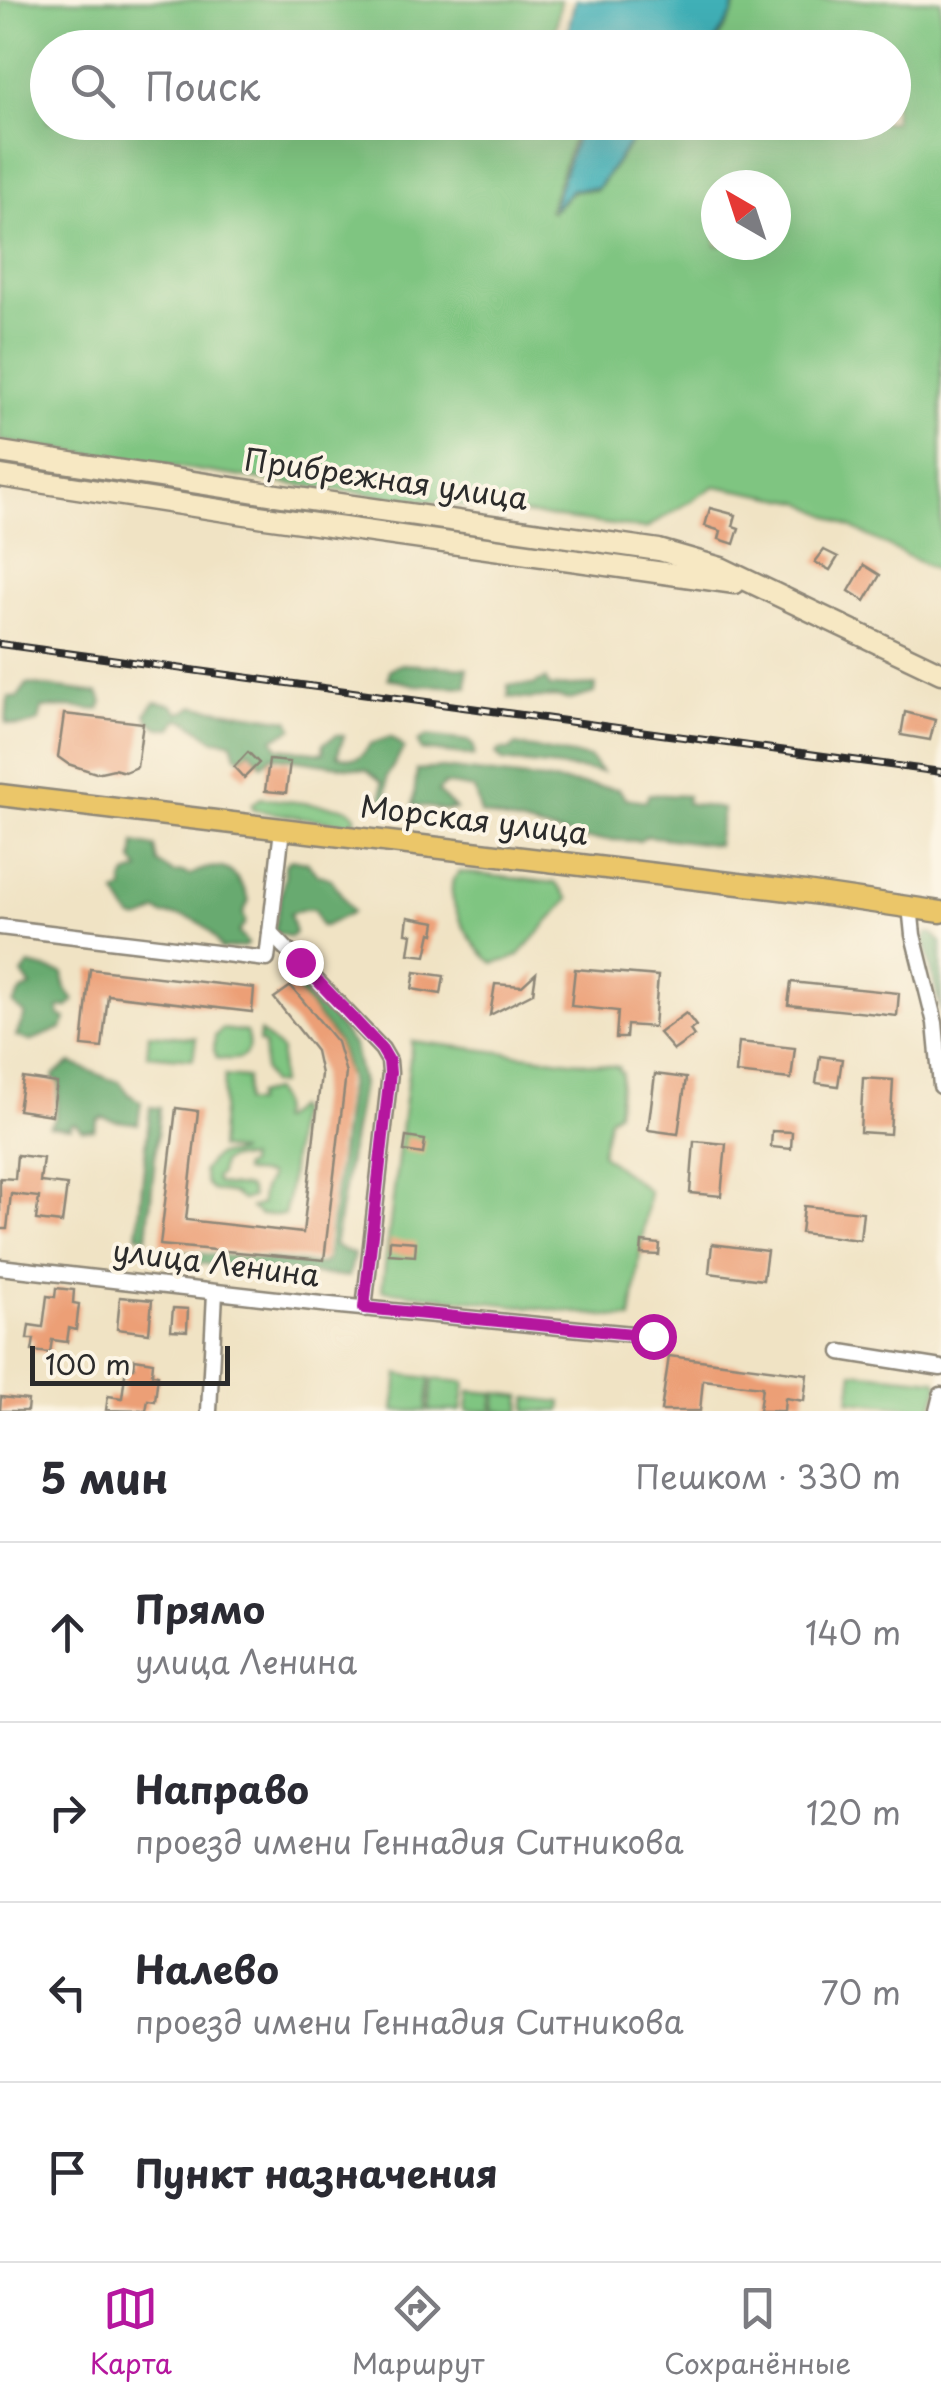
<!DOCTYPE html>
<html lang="ru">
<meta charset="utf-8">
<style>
body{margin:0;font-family:"Playpen Sans",sans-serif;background:#f2f2f3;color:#2b2b33}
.compass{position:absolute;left:701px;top:170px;width:90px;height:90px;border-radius:50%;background:#fff;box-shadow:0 10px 40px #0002;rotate:321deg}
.scale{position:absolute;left:30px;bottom:25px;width:200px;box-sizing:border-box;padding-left:10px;border:5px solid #2b2b2b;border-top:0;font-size:28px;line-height:35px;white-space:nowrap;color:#2b2b2b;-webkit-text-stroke:8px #fcf5e5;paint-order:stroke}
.stop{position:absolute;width:30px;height:30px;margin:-22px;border:8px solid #b5179e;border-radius:50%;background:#fff}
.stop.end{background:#b5179e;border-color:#fff;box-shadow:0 2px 10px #0008}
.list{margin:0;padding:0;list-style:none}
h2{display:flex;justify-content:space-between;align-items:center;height:130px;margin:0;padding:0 40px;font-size:42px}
h2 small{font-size:32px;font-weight:400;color:#7c7c81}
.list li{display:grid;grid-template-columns:65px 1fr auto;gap:30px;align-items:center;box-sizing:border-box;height:180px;padding:0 40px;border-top:2px solid #e1e1e2}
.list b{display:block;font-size:38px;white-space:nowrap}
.list p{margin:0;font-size:32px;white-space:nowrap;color:#7c7c81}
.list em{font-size:32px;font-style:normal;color:#7c7c81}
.icon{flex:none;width:55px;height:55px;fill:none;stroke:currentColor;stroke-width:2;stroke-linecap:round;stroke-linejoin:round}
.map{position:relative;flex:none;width:941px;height:1411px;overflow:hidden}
.search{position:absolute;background:#fff;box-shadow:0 10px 40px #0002;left:30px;right:30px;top:30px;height:110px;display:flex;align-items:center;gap:25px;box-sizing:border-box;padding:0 35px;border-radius:55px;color:#7c7c81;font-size:38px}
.sheet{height:850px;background:#fff}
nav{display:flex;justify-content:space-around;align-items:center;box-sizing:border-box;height:140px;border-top:2px solid #e1e1e2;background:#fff;font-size:28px;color:#7c7c81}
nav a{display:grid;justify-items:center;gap:5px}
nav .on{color:#b5179e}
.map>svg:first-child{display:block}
.green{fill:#7fc581;stroke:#557856;stroke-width:2.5;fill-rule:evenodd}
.forest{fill:#67aa6f;stroke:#496a4d;stroke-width:2.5}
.water{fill:#3fb0b7;stroke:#356e71;stroke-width:2.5}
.building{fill:#ec9f76}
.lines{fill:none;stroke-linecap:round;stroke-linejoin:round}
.minor-casing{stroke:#8e8778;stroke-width:19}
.secondary-casing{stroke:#8e8778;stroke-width:25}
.primary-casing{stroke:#8e8778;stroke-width:25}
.minor{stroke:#fff;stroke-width:14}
.secondary{stroke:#f7e8c3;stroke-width:20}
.primary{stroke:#ebc669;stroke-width:20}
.rail-casing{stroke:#2b2b2b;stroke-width:8}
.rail{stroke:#fcf5e5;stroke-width:4;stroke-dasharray:11;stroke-linecap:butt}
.route{stroke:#b5179e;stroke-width:12}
.labels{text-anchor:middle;stroke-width:8;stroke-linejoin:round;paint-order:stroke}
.street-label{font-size:30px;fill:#2b2b2b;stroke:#fcf5e5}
</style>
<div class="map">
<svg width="941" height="1411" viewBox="0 0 941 1411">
<rect width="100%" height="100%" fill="#fcf5e5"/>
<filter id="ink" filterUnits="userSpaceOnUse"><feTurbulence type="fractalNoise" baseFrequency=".01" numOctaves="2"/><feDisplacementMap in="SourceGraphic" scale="20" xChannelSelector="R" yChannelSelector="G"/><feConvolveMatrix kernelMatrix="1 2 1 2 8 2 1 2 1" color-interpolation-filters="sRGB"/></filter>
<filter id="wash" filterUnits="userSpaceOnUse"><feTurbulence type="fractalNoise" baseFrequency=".0048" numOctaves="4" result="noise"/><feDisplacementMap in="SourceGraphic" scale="40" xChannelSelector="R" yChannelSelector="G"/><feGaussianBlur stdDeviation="2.25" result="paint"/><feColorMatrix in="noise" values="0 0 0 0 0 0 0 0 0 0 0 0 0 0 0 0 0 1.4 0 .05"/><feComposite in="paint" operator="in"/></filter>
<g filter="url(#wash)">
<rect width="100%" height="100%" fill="#f0e3c4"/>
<g class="green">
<path d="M0 0H561L552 47 48 48V122L578 123 549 210 552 212 573 191 597 190 645 123 894 122V48L713 47 733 14 737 0H941V573L801 502 715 486 645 529 283 483 0 441ZM716 185H776V245H716Z"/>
<polygon points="261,798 346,808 354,813 356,821 346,824 253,810 252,804"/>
<path d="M460 872 555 883 569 899 519 955 509 960 493 963C474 950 449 908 452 886 452 878 455 877 460 872Z"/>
<path d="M222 1029 246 1032C255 1058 239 1062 217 1058L214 1050 215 1036Z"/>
<polygon points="260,1032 281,1050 280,1084 271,1084 264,1070 264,1044 259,1042"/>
<polygon points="149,1034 196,1038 193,1059 147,1055"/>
<polygon points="412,1041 619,1067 619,1071 622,1072 617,1112 609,1118 601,1154 649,1191 631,1319 382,1290"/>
<path d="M225 1076 247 1078 245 1102 255 1103 256 1095 273 1091C281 1100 282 1110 278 1120H281L295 1107 297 1111C291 1144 293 1182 284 1215H260L251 1208 262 1204C260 1193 263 1188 269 1179L268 1175 243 1172V1167L248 1165V1159L230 1158 222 1163 220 1174 215 1178 217 1183C227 1187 238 1185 249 1188L252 1197 242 1200 234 1194 212 1190 206 1183 203 1171C220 1147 217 1158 240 1152L219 1148Z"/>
<polygon points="853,1372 936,1380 939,1385 931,1410 849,1401"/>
<polygon points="398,1374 430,1378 426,1411 394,1411"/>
<polygon points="433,1379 465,1382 461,1411 429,1411"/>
<polygon points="469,1391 494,1393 492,1411 467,1411"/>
<polygon points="497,1393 522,1396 521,1411 495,1411"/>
<polygon points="528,1398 562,1402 561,1411 526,1411"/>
</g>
<g class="forest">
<polygon points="402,664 467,668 467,687 415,685 388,678 390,669"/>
<polygon points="545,679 550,687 595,685 594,693 570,700 555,697 529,699 509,697 508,685 533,685"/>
<path d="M27 684 98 693 103 703 99 710 67 707 42 708 39 721C28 727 18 728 6 723L8 697 17 698Z"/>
<path d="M155 702 172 705 179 713 187 711 194 706 289 720 293 728 273 739 278 748 324 753 323 744 337 735 344 736 337 756C354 761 361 760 370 744L391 737 404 748 387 776V797L395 807 391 814 382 802V782L367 770 272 756 262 765 250 750 240 758 236 755 232 742C231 742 216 740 215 740 200 734 194 720 178 719L172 728H160L149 721 146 713Z"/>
<polygon points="427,736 469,741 474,747 474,756 421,750 418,742"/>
<polygon points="515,745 590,758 602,772 503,761 496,754 499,750 511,750"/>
<polygon points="443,768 619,789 625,798 646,801 649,794 687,796 686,803 723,809 717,845 647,836 640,841 584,839 481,814 474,789 445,784 438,792 456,809 445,810 413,805 417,770"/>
<path d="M135 843 155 847 158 863 174 873 182 872 190 875C221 859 236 868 249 900L243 914C249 927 242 923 239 933L248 944 243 947 221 949C208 922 192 914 163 915L157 911C132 929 130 916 116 894L124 889 123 883 127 875 140 870 133 861Z"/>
<polygon points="291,859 307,862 317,874 331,879 353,912 325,926 321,926 314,909 304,909 290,914 295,933 290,937 274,932 285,875 285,865"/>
<polygon points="927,933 932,933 941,942 941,1013 924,939"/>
<polygon points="29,965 63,973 65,987 74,1001 68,1007 59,1008 59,1016 66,1019 62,1028 30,1041 16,1036 25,1014 13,1004 22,991 31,987 22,974"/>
<polygon points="303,980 354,1046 362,1084 334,1246 354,1254 349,1277 159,1260 161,1250 322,1265 327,1260 349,1079 337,1041 294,986"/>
<path d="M71 1063 109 1079 119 1081 130 1095 141 1102 138 1124C127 1121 113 1123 103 1117L98 1119 94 1130H82L75 1123 70 1124V1128L49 1126 55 1119 60 1083 53 1078 54 1074Z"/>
<polygon points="150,1107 160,1108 147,1237 137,1236"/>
</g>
<g class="water">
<polygon points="575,0 735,0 732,14 711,47 567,47 570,21"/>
<polygon points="581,123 644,123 597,188 572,189 552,210"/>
</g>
<g id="blocks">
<g class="building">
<polygon points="710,508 736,515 733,526 739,528 734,544 719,539 721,531 705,526"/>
<polygon points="824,550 838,557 830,570 815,562"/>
<polygon points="864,565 880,575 865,601 849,591"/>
<polygon points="905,712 935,720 930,740 901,735"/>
<polygon points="64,714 143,723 137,767 125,772 114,769 96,773 68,764 58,757"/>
<polygon points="248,752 259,763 244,778 234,767"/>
<polygon points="269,760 290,762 286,793 265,791"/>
<polygon points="408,917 436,922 434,934 431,933 426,956 409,954 412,934 406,933"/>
<polygon points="90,969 254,988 252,1012 108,995 102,1048 82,1046"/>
<polygon points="575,969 658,976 654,1027 627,1025 626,1038 616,1038 618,1011 571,1006"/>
<polygon points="415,972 444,976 441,994 412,989"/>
<polygon points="536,973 533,993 490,1015 495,984 522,986"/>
<polygon points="791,982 899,993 897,1016 788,1005"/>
<polygon points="291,986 337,1042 346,1073 324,1260 160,1245 176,1108 198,1111 186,1220 303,1233 321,1074 316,1051 274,998"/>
<polygon points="686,1013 696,1026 690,1030 694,1036 674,1050 659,1033"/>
<polygon points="739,1042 795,1048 791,1079 736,1073"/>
<polygon points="820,1056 842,1059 838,1086 816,1083"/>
<polygon points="655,1074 686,1078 678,1134 648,1130"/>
<polygon points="23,1078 57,1083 52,1115 18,1110"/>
<polygon points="863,1078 893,1080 890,1134 860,1132"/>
<polygon points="772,1131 792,1132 791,1149 771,1147"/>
<polygon points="406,1137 425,1140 423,1154 404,1151"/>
<polygon points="694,1141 726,1144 721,1196 690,1193"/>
<polygon points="17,1155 43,1158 40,1182 67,1185 62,1223 36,1220 39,1197 11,1194 7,1229 0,1229 0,1178 15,1179"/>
<polygon points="804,1206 863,1212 860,1240 801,1233"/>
<polygon points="390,1240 416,1242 415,1256 389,1254"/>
<polygon points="642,1242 660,1244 659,1255 641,1254"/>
<polygon points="712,1244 767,1251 763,1280 709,1273"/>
<polygon points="56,1288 74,1290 73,1303 79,1304 76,1330 69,1328 67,1342 52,1340 50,1353 32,1351 34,1339 27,1339 29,1325 43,1327 47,1296 55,1297"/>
<polygon points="120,1297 152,1300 149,1333 117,1329"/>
<polygon points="173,1308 188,1309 187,1331 171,1330"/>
<polygon points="669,1356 807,1374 804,1401 785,1398 784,1411 759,1411 762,1387 703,1380 700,1411 661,1411"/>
<polygon points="135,1359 153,1362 152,1374 158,1375 155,1401 148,1400 146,1411 106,1410 108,1396 122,1398 126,1367 134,1368"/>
<polygon points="1,1397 28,1400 27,1411 0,1411"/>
</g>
</g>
</g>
<g filter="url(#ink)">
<use href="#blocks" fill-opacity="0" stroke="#8e8778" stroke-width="2.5"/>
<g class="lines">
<g class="minor-casing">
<g id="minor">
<polyline points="910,906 913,935 935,1023 941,1086"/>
<polyline points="0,927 267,959 282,829"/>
<polyline points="270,932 382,1049 389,1061 390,1073 364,1309"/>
<polyline points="0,1267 330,1305 664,1337"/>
<polyline points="841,1352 941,1368"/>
<polyline points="209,1411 215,1293"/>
<polyline points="937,1411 941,1395"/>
</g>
</g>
<g class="secondary-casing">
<g id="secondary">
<polyline points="0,452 283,496 659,550 721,568 941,673"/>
<polyline points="0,476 265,517 735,583"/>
</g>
</g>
<g class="primary-casing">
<polyline id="primary" points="0,795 805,892 941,912"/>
</g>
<use href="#minor" class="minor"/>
<use href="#secondary" class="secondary"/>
<use href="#primary" class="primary"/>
<g class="rail-casing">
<polyline id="rail" points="0,644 941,772"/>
</g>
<use href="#rail" class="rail"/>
</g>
</g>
<g class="lines" filter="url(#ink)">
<polyline class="route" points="300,962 382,1049 389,1061 390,1073 364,1308 653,1336"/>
</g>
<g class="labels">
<g class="street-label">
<text transform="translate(386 480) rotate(8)" y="10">Прибрежная улица</text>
<text transform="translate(474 821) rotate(7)" y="10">Морская улица</text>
<text transform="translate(216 1264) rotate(7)" y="10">улица Ленина</text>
</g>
</g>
</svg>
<svg class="compass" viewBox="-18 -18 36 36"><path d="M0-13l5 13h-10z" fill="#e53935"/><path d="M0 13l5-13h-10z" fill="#7c7c81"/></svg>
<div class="scale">100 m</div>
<div class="stop" style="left:653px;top:1336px"></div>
<div class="stop end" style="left:300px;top:962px"></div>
<div class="search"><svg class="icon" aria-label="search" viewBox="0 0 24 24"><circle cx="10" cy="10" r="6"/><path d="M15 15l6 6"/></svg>Поиск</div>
</div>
<section class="sheet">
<h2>5 мин<small>Пешком · 330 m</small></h2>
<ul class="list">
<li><svg class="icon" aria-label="ahead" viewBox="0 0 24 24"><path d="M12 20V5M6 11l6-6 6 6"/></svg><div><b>Прямо</b><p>улица Ленина</p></div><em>140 m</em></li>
<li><svg class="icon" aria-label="right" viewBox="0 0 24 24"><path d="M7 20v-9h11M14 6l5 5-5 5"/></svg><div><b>Направо</b><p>проезд имени Геннадия Ситникова</p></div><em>120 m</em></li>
<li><svg class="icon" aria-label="left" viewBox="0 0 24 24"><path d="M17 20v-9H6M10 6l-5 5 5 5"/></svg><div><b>Налево</b><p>проезд имени Геннадия Ситникова</p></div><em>70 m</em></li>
<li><svg class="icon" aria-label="arrive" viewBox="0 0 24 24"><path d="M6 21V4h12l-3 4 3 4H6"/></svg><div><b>Пункт назначения</b></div></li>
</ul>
</section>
<nav>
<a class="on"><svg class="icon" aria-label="map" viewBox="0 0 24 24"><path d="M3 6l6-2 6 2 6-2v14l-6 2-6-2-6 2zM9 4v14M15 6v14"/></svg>Карта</a>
<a><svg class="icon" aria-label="directions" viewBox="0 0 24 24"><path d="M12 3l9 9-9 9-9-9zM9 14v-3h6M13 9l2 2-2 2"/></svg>Маршрут</a>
<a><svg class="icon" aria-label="saved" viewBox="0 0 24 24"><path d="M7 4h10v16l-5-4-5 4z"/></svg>Сохранённые</a>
</nav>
